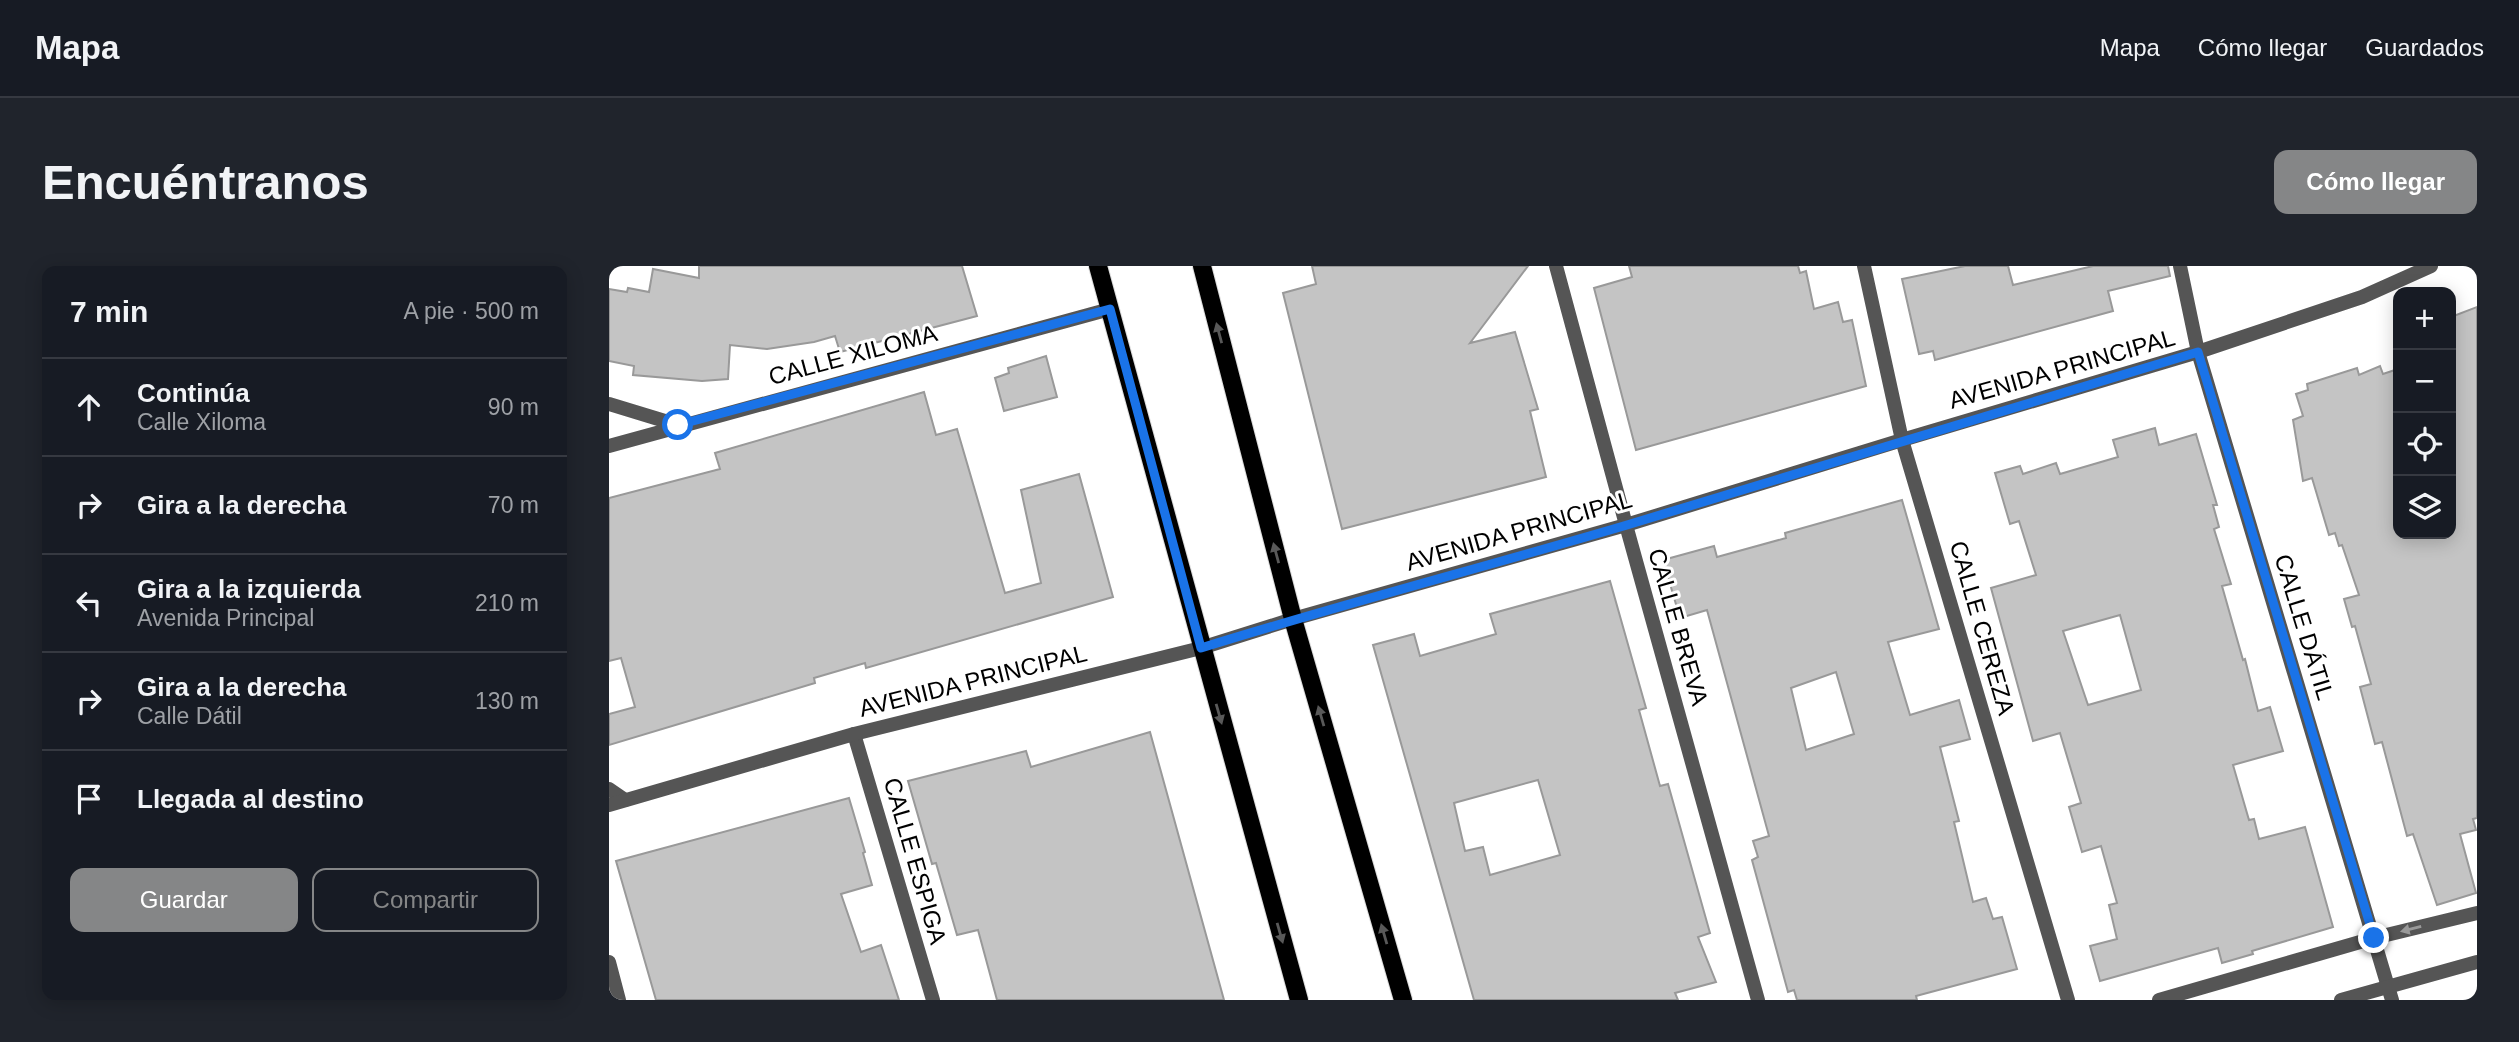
<!DOCTYPE html>
<html lang="es">
<meta charset="utf-8">
<style>
body{margin:0;font-family:Arial,sans-serif;background:#20242c;color:#f1f3f6}
.controls{position:absolute;right:21px;top:21px;display:grid;overflow:hidden;border-radius:14px;box-shadow:0 4px 18px #0003}
.controls button{width:63px;height:63px;display:grid;place-items:center;padding:0;border:0;border-bottom:2px solid #363941;background:#171b24;color:#f1f3f6;font:35px sans-serif}
.stop{position:absolute;width:21px;height:21px;margin:-16px;border:5px solid #1a73e8;border-radius:50%;background:#fff}
.stop.end{background:#1a73e8;border-color:#fff;box-shadow:0 2px 7px #0008}
.list{margin:0;padding:0;list-style:none}
h2{display:flex;justify-content:space-between;align-items:center;height:91px;margin:0;padding:0 28px;font-size:30px}
h2 small{font-size:23px;font-weight:400;color:#9ea1a6}
.list li{display:grid;grid-template-columns:46px 1fr auto;gap:21px;align-items:center;box-sizing:border-box;height:98px;padding:0 28px;border-top:2px solid #363941}
.list b{display:block;font-size:26px;white-space:nowrap}
.list p{margin:0;font-size:23px;white-space:nowrap;color:#9ea1a6}
.list em{font-size:23px;font-style:normal;color:#9ea1a6}
.actions{display:flex;gap:14px;padding:21px 28px}
.actions a{flex:1;padding:16px 0;border:2px solid #858687;border-radius:14px;text-align:center;font-size:24px;color:#858687}
.actions .main{background:#858687;color:#fff}
.icon{flex:none;width:38px;height:38px;fill:none;stroke:currentColor;stroke-width:2;stroke-linecap:round;stroke-linejoin:round}
.map{position:relative;flex:none;width:1868px;height:734px;overflow:hidden;border-radius:14px}
header{display:flex;align-items:center;gap:42px;box-sizing:border-box;height:98px;padding:0 35px;background:#171b24;border-bottom:2px solid #363941}
header strong{font-size:33px}
nav{display:flex;gap:38px;margin-inline-start:auto;font-size:24px}
.intro{display:flex;align-items:center;justify-content:space-between;box-sizing:border-box;height:168px;padding:0 42px}
h1{margin:0;font-size:49px}
.button{padding:18px 32px;border-radius:14px;background:#858687;color:#fff;font-size:24px;font-weight:700}
main{display:flex;gap:42px;padding:0 42px}
aside{flex:1;background:#171b24;border-radius:14px;box-shadow:0 4px 18px #0003}
.map>svg:first-child{display:block}
.building{fill:#c4c4c4;stroke:#999;stroke-width:2;fill-rule:evenodd}
.lines{fill:none;stroke-linecap:round;stroke-linejoin:round}
.primary-casing{stroke:#dbdbdb;stroke-width:20}
.minor{stroke:#555;stroke-width:14}
.tertiary{stroke:#555;stroke-width:14}
.primary{stroke:#000;stroke-width:18}
.oneway{fill:#595959}
.oneway2{fill:#999}
.route{stroke:#1a73e8;stroke-width:9}
.labels{text-anchor:middle;stroke-width:6;stroke-linejoin:round;paint-order:stroke}
.street-label{font-size:24px;fill:#000;stroke:#fff}
</style>
<header>
<strong>Mapa</strong>
<nav><a>Mapa</a><a>Cómo llegar</a><a>Guardados</a></nav>
</header>
<div class="intro"><h1>Encuéntranos</h1><a class="button">Cómo llegar</a></div>
<main>
<aside>
<h2>7 min<small>A pie · 500 m</small></h2>
<ul class="list">
<li><svg class="icon" aria-label="ahead" viewBox="0 0 24 24"><path d="M12 20V5M6 11l6-6 6 6"/></svg><div><b>Continúa</b><p>Calle Xiloma</p></div><em>90 m</em></li>
<li><svg class="icon" aria-label="right" viewBox="0 0 24 24"><path d="M7 20v-9h11M14 6l5 5-5 5"/></svg><div><b>Gira a la derecha</b></div><em>70 m</em></li>
<li><svg class="icon" aria-label="left" viewBox="0 0 24 24"><path d="M17 20v-9H6M10 6l-5 5 5 5"/></svg><div><b>Gira a la izquierda</b><p>Avenida Principal</p></div><em>210 m</em></li>
<li><svg class="icon" aria-label="right" viewBox="0 0 24 24"><path d="M7 20v-9h11M14 6l5 5-5 5"/></svg><div><b>Gira a la derecha</b><p>Calle Dátil</p></div><em>130 m</em></li>
<li><svg class="icon" aria-label="arrive" viewBox="0 0 24 24"><path d="M6 21V4h12l-3 4 3 4H6"/></svg><div><b>Llegada al destino</b></div></li>
</ul>
<div class="actions"><a class="main">Guardar</a><a>Compartir</a></div>
</aside>
<div class="map">
<svg width="1868" height="734" viewBox="0 0 1868 734">
<rect width="100%" height="100%" fill="#fff"/>
<g class="building">
<polygon points="90,0 353,0 368,50 231,86 226,70 205,76 158,83 121,79 119,113 93,115 24,109 25,100 0,95 0,23 18,26 19,22 40,26 44,3 90,12"/>
<polygon points="703,0 919,0 861,77 906,66 929,143 921,145 937,211 733,263 674,27 707,18"/>
<polygon points="1020,0 1189,0 1191,7 1197,5 1205,43 1229,36 1234,56 1243,54 1257,120 1027,184 985,22 1023,11"/>
<polygon points="1356,0 1399,0 1404,19 1484,0 1559,0 1561,10 1499,25 1504,45 1326,94 1324,85 1310,88 1293,13"/>
<polygon points="1868,41 1868,552 1864,553 1867,564 1851,568 1867,627 1828,639 1804,568 1798,570 1773,476 1766,478 1751,421 1762,418 1746,360 1743,361 1735,333 1750,329 1733,279 1730,280 1726,267 1720,269 1703,212 1694,215 1684,154 1694,150 1687,128 1699,124 1698,118 1748,102 1750,109 1771,100 1774,108 1789,103 1789,268 1842,268 1842,51"/>
<polygon points="437,90 448,131 395,145 386,112 400,107 399,102"/>
<polygon points="315,126 327,169 348,163 396,327 432,317 412,224 470,208 504,331 257,402 256,397 205,412 206,417 0,479 0,448 26,441 12,392 0,395 0,232 111,203 106,187"/>
<path d="M1546 162 1550 179 1587 168 1608 239H1604L1610 261 1605 263 1622 318 1613 320 1634 394 1636 393 1649 445 1661 441 1674 485 1624 499 1640 554 1645 553 1650 573 1696 561 1724 661 1643 685 1644 688 1613 697 1609 682 1491 715 1481 680 1508 673 1500 639 1508 637 1492 580 1473 586 1460 541 1472 537 1451 467 1424 475 1382 322 1427 309 1410 255 1401 258 1386 207 1411 200 1414 208 1447 197 1451 208 1509 191 1504 174ZM1511 349 1532 424 1479 439 1454 365Z"/>
<path d="M1293 234 1330 363 1279 376 1301 449 1350 434 1361 473 1331 481 1350 555 1345 556 1364 636 1377 632 1384 653 1393 651 1408 703 1307 730 1308 734H1188L1185 724 1179 726 1143 594 1149 591 1144 575 1160 570 1098 344 1071 352 1054 294 1105 280 1108 291 1177 272 1176 267ZM1227 406 1245 468 1197 484 1182 422Z"/>
<path d="M1001 315 1037 442 1030 444 1051 520 1059 518 1101 667 1089 671 1107 716 1066 727 1069 734H865L764 379 805 368 811 390 887 368 881 348ZM929 514 951 589 881 609 874 581 856 585 845 537Z"/>
<polygon points="541,466 615,734 388,734 369,664 348,669 327,597 323,598 299,515 417,485 422,501"/>
<polygon points="240,532 256,586 254,587 263,619 232,628 252,686 272,679 290,734 47,734 7,595"/>
</g>
<g class="lines">
<g class="primary-casing">
<g id="primary">
<polyline points="489,0 690,734"/>
<polyline points="593,0 684,353 794,734"/>
</g>
</g>
<g class="minor">
<polyline points="947,0 1017,259 1149,734"/>
<polyline points="1255,0 1293,174 1459,734"/>
<polyline points="1571,0 1589,86 1783,734"/>
<polyline points="0,138 69,159"/>
<polyline points="0,180 501,43"/>
<polyline points="245,468 324,734"/>
<polyline points="0,523 16,534"/>
<polyline points="0,696 10,734"/>
</g>
<g class="tertiary">
<polyline points="0,539 245,468 592,382 684,353 1017,259 1293,174 1589,86 1753,31 1822,0"/>
<polyline points="1550,734 1765,672 1868,647"/>
<polyline points="1732,734 1868,696"/>
</g>
<use href="#primary" class="primary"/>
</g>
<defs><path id="oneway-solid" d="M-6-.8H1V-3.2L6.5 0L1 3.2V.8H-6Z" transform="scale(1.75)"/></defs>
<g class="oneway">
<use href="#oneway-solid" transform="translate(610 67) rotate(-105)"/>
<use href="#oneway-solid" transform="translate(667 287) rotate(-105)"/>
<use href="#oneway-solid" transform="translate(610 448) rotate(74)"/>
<use href="#oneway-solid" transform="translate(712 450) rotate(-106)"/>
<use href="#oneway-solid" transform="translate(671 667) rotate(74)"/>
<use href="#oneway-solid" transform="translate(775 668) rotate(-106)"/>
</g>
<use class="oneway2" href="#oneway-solid" transform="translate(1802 663) rotate(166)"/>
<g class="lines">
<path class="route" d="M69 159 501 43 592 382C733 338 876 301 1018 259 1208 202 1398 143 1589 86L1765 672"/>
</g>
<g class="labels">
<g class="street-label">
<text transform="translate(244 89) rotate(-15)" y="8">CALLE XILOMA</text>
<text transform="translate(1453 103) rotate(-16)" y="8">AVENIDA PRINCIPAL</text>
<text transform="translate(910 265) rotate(-16)" y="8">AVENIDA PRINCIPAL</text>
<text transform="translate(1069 361) rotate(74)" y="8">CALLE BREVA</text>
<text transform="translate(1695 361) rotate(73)" y="8">CALLE DÁTIL</text>
<text transform="translate(1373 362) rotate(74)" y="8">CALLE CEREZA</text>
<text transform="translate(364 415) rotate(-14)" y="8">AVENIDA PRINCIPAL</text>
<text transform="translate(306 595) rotate(74)" y="8">CALLE ESPIGA</text>
</g>
</g>
</svg>
<div class="controls">
<button>+</button>
<button>−</button>
<button><svg class="icon" aria-label="locate" viewBox="0 0 24 24"><circle cx="12" cy="12" r="6"/><path d="M12 2v4M12 18v4M2 12h4M18 12h4"/></svg></button>
<button><svg class="icon" aria-label="layers" viewBox="0 0 24 24"><path d="M12 4l9 5-9 5-9-5zM3 14l9 5 9-5"/></svg></button>
</div>
<div class="stop" style="left:69px;top:159px"></div>
<div class="stop end" style="left:1765px;top:672px"></div>
</div>
</main>
